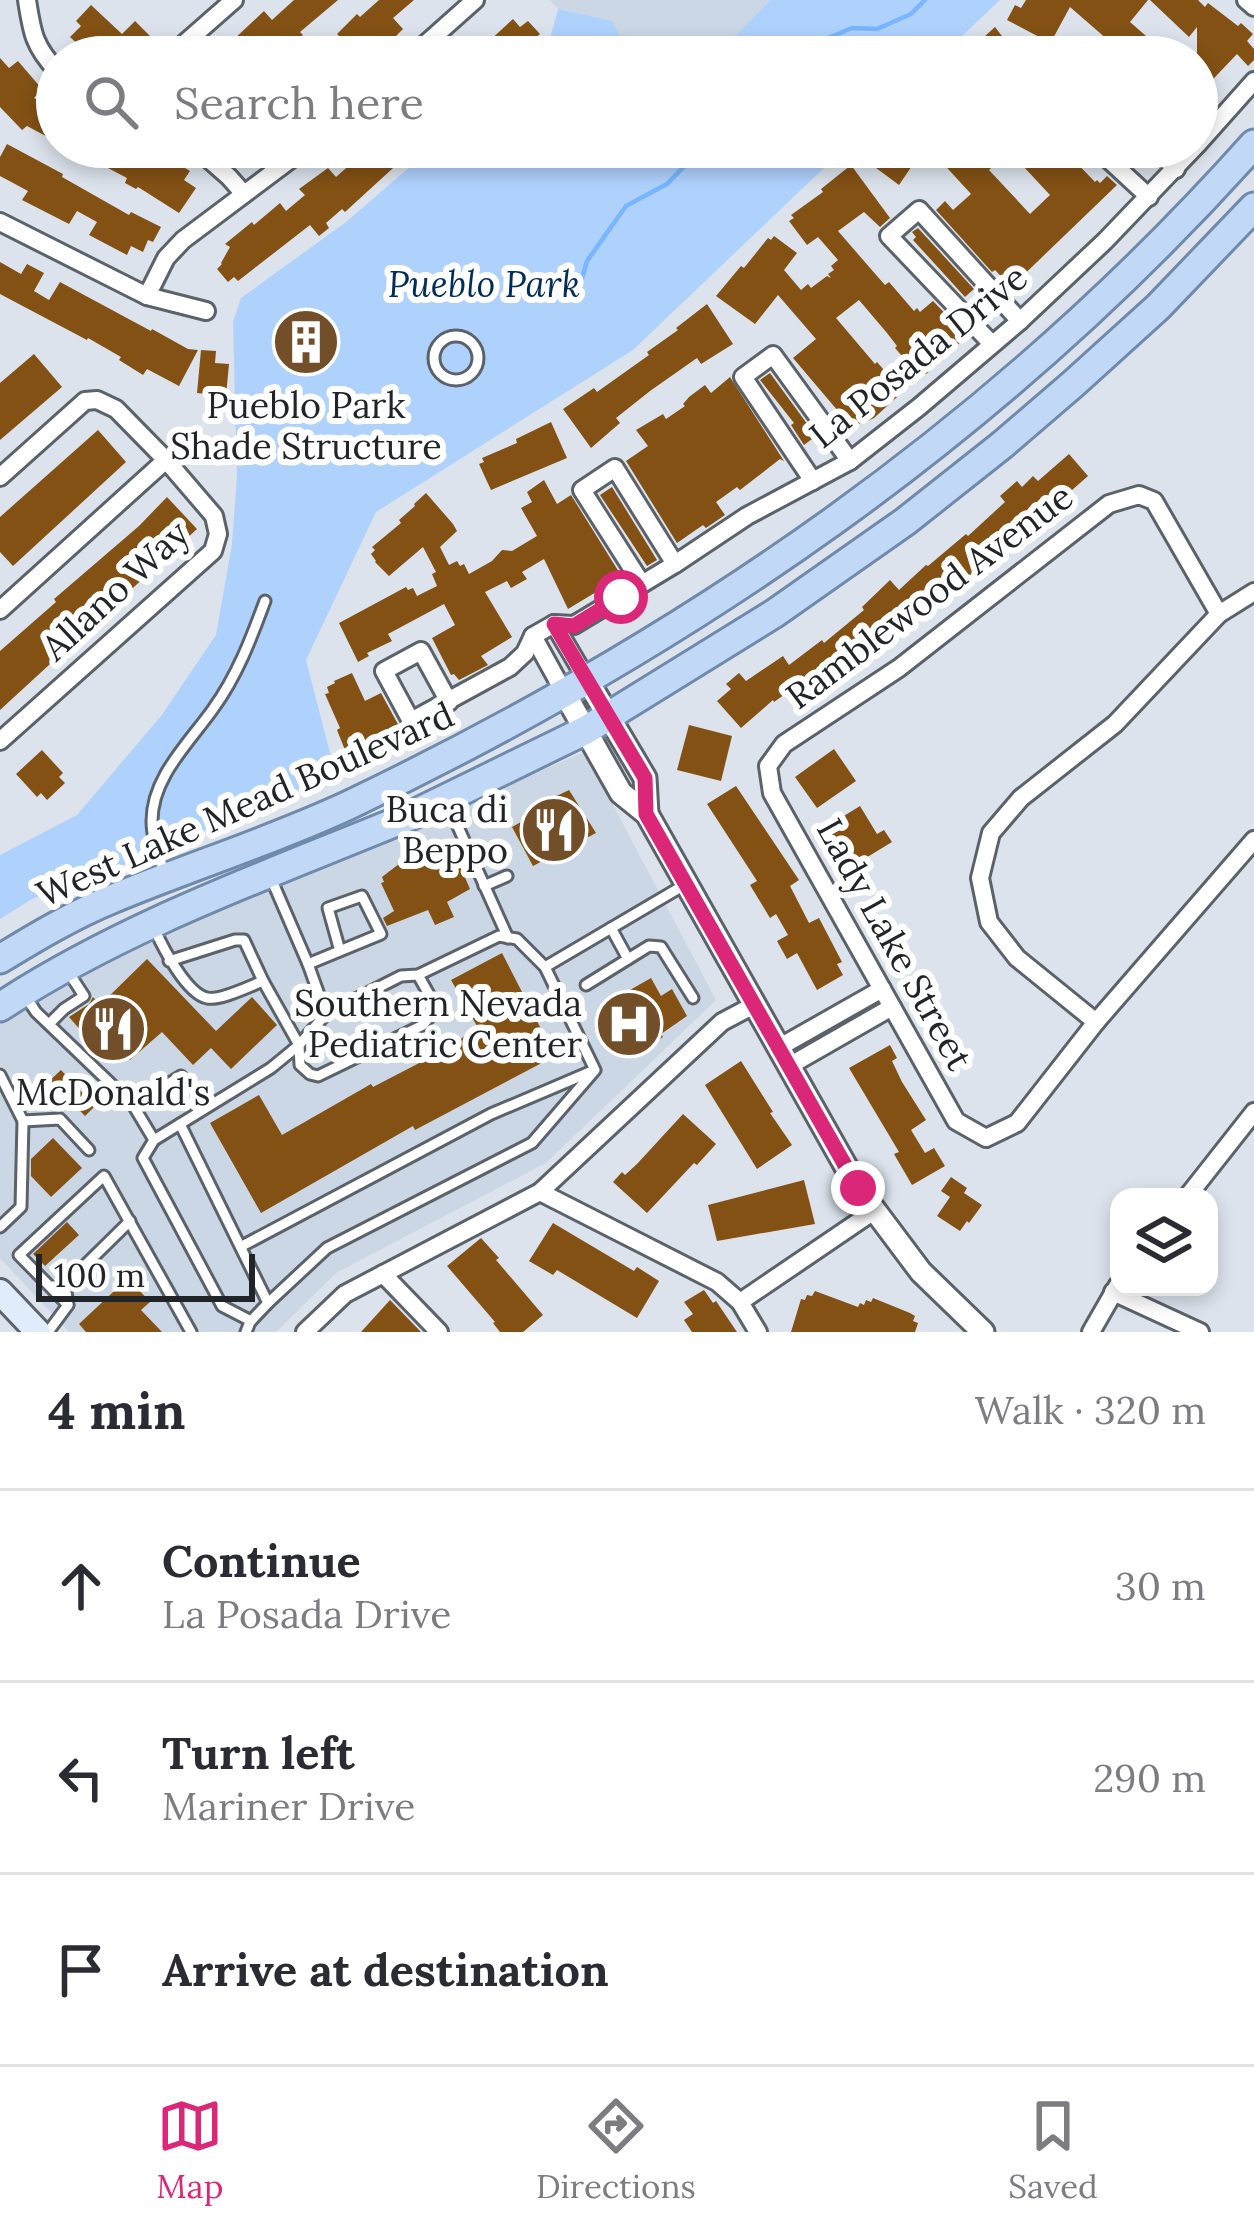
<!DOCTYPE html>
<meta charset="utf-8">
<style>
body{margin:0;font-family:Lora,serif;background:#f2f2f3;color:#2b2b33}
.controls{position:absolute;right:36px;bottom:36px;display:grid;overflow:hidden;border-radius:24px;box-shadow:0 6px 18px #0003}
.controls button{width:108px;height:108px;display:grid;place-items:center;padding:0;border:0;border-bottom:3px solid #e1e1e2;background:#fff;color:#2b2b33;font:60px sans-serif}
.scale{position:absolute;left:36px;bottom:30px;width:219px;box-sizing:border-box;padding-left:12px;border:6px solid #222528;border-top:0;font-size:33px;line-height:42px;white-space:nowrap;color:#222528;-webkit-text-stroke:9px #fff;paint-order:stroke}
.stop{position:absolute;width:36px;height:36px;margin:-27px;border:9px solid #db2777;border-radius:50%;background:#fff}
.stop.end{background:#db2777;border-color:#fff;box-shadow:0 3px 12px #0008}
.list{margin:0;padding:0;list-style:none}
h2{display:flex;justify-content:space-between;align-items:center;height:156px;margin:0;padding:0 48px;font-size:51px}
h2 small{font-size:39px;font-weight:400;color:#7c7c81}
.list li{display:grid;grid-template-columns:78px 1fr auto;gap:36px;align-items:center;box-sizing:border-box;height:192px;padding:0 48px;border-top:3px solid #e1e1e2}
.list b{display:block;font-size:45px;white-space:nowrap}
.list p{margin:0;font-size:39px;white-space:nowrap;color:#7c7c81}
.list em{font-size:39px;font-style:normal;color:#7c7c81}
.icon{flex:none;width:66px;height:66px;fill:none;stroke:currentColor;stroke-width:2;stroke-linecap:round;stroke-linejoin:round}
.map{position:relative;flex:none;width:1254px;height:1332px;overflow:hidden}
.search{position:absolute;background:#fff;box-shadow:0 6px 18px #0003;left:36px;right:36px;top:36px;height:132px;display:flex;align-items:center;gap:30px;box-sizing:border-box;padding:0 42px;border-radius:66px;color:#7c7c81;font-size:45px}
.sheet{height:732px;background:#fff}
nav{display:flex;justify-content:space-around;align-items:center;box-sizing:border-box;height:168px;border-top:3px solid #e1e1e2;background:#fff;font-size:33px;color:#7c7c81}
nav a{display:grid;justify-items:center;gap:6px}
nav .on{color:#db2777}
.map>svg:first-child{display:block}
.built{fill:#cbd7e5}
.green{fill:#afd2fd}
.lines{fill:none;stroke-linecap:round;stroke-linejoin:round}
.stream{stroke:#79b6ff;stroke-width:4.5}
.building{fill:#835114;fill-rule:evenodd}
.service-casing{stroke:#5c626a;stroke-width:15}
.minor-casing{stroke:#5c626a;stroke-width:22}
.tertiary-casing{stroke:#5c626a;stroke-width:27}
.secondary-casing{stroke:#5c626a;stroke-width:30}
.primary-casing{stroke:#6f8aab;stroke-width:33}
.service{stroke:#fff;stroke-width:9}
.minor{stroke:#fff;stroke-width:16}
.tertiary{stroke:#fff;stroke-width:21}
.secondary{stroke:#e0ecfb;stroke-width:24}
.primary{stroke:#c1d9f7;stroke-width:27}
.route{stroke:#db2777;stroke-width:15}
.labels{text-anchor:middle;stroke-width:12;stroke-linejoin:round;paint-order:stroke}
.park-label{font-size:36px;font-style:italic;fill:#012d5a;stroke:#fff}
.street-label{font-size:36px;fill:#222528;stroke:#fff}
.poi-label{font-size:36px;fill:#222528;stroke:#fff}
</style>
<div class="map">
<svg width="1254" height="1332" viewBox="0 0 1254 1332">
<rect width="100%" height="100%" fill="#dce3ec"/>
<g class="built">
<polygon points="550,0 770,0 724,47 690,57 630,57 611,21 558,9"/>
<polygon points="585,752 716,1000 546,1163 336,1273 276,1332 69,1332 0,1258 0,1017 124,947"/>
</g>
<g class="green">
<polygon points="770,0 1000,0 940,57 690,57 724,47"/>
<polygon points="558,9 612,21 630,57 536,57 548,46"/>
<polygon points="433,147 846,147 633,350 376,512 306,660 337,780 187,841 32,899 0,919 0,855 77,815 161,716 216,635 232,544 237,476 233,322 241,298 346,222"/>
</g>
<g class="lines">
<g class="stream">
<polyline points="800,57 826,39 852,28 877,29 911,14 925,0"/>
<polyline points="578,292 587,261 626,206 667,184 703,147"/>
</g>
</g>
<g class="building">
<polygon points="294,0 338,0 300,32 303,35 281,54 278,50 270,57 215,57 264,11 272,20"/>
<polygon points="379,0 414,0 393,18 403,29 375,57 366,48 358,56 353,51 346,57 314,57 339,36 337,34 357,14 360,17"/>
<polygon points="1026,0 1148,0 1130,22 1170,57 1120,57 1113,51 1116,47 1070,7 1051,42 1043,39 1007,20 1015,5 1021,8"/>
<polygon points="1150,0 1198,0 1205,7 1208,3 1238,26 1241,23 1253,34 1247,41 1254,49 1254,60 1248,66 1237,54 1197,96 1197,27 1189,37"/>
<polygon points="91,5 122,34 135,21 155,41 139,57 101,57 91,47 86,52 70,37 81,26 76,21"/>
<polygon points="513,19 520,27 528,21 540,34 533,40 537,43 521,57 459,57 481,37 487,43"/>
<polygon points="995,27 1018,57 957,57 984,37"/>
<polygon points="0,58 9,68 18,61 42,89 34,98 57,110 57,142 27,126 22,130 0,107"/>
<polygon points="7,144 63,174 62,177 129,215 131,212 161,227 153,242 148,240 143,252 131,246 127,255 89,235 97,222 77,211 69,224 22,200 28,191 0,176 0,157"/>
<polygon points="68,147 150,147 190,171 184,180 196,188 179,213 138,187 136,189 125,183 127,178"/>
<polygon points="358,147 416,147 345,212 342,209 326,223 329,228 319,236 310,225 238,281 234,277 228,282 217,269 222,264 221,263 230,247 225,244 252,222 254,225 280,203 286,211 305,195 299,189 328,168 336,177 354,161 349,155"/>
<polygon points="867,147 911,147 920,154 899,185 860,156"/>
<path d="M928 147H1079L1070 156 1095 182 1097 180 1100 183 1107 176 1117 185 1011 287 995 270 992 272 936 210 945 201 953 210 971 194ZM1009 151 1050 195 1030 214 989 170Z"/>
<path d="M851 165 890 218 880 227 864 212 838 231 877 276 885 285 889 282 914 311 917 308 920 312 933 301 966 335 950 354 926 374 918 378 874 418 866 422 864 420 849 432 835 414 838 411 793 358 816 339 778 295 755 324 716 296 741 266 744 268 768 238 771 240 774 236 797 253 784 270 801 290 808 284 811 288 827 276 831 278 828 274 834 270 831 266 838 260 818 237 807 245 789 221 794 218 791 215 823 192 821 189ZM859 300 887 333 897 346 895 348 909 364 892 379 877 362 875 364 836 318Z"/>
<polygon points="918,228 974,289 965,297 913,240 916,237 912,232"/>
<polygon points="0,262 21,274 27,264 44,273 34,291 49,300 60,282 151,331 152,329 188,349 198,350 179,386 147,369 143,375 119,360 121,357 88,338 87,340 0,294"/>
<polygon points="707,304 733,344 701,364 697,358 650,391 616,418 620,423 591,448 563,409 594,388 597,392 649,355 647,352 678,330 676,328"/>
<polygon points="201,350 216,351 215,363 229,364 226,396 197,393"/>
<polygon points="34,354 62,387 0,440 0,383"/>
<polygon points="770,373 816,436 804,445 791,425 794,423 760,380"/>
<polygon points="730,377 784,461 780,459 740,490 737,487 716,502 725,515 706,528 703,525 677,543 626,461 648,446 636,430 663,414 666,419 685,406 683,404 689,397 705,385 711,393"/>
<polygon points="551,422 567,458 491,490 479,464 484,462 482,458 517,443 516,439"/>
<polygon points="98,430 126,462 13,566 0,552 0,517"/>
<polygon points="1069,454 1088,476 1063,498 1060,494 1041,512 1047,518 1006,552 1003,548 934,606 927,599 899,622 904,629 889,641 885,636 860,657 858,653 794,702 788,692 774,702 773,700 741,728 717,701 731,689 726,684 739,673 746,681 783,656 789,665 822,640 824,643 864,610 862,607 890,580 899,590 926,565 928,566 966,534 968,536 1005,502 1000,496 1017,481 1022,487 1033,476 1038,481"/>
<polygon points="544,480 557,504 571,495 619,572 608,579 611,583 568,609 544,559 522,572 527,579 511,588 507,581 485,592 512,637 481,656 488,665 459,680 454,674 451,675 432,638 455,625 444,604 388,634 392,641 367,653 369,656 358,662 339,623 406,587 408,590 413,588 417,596 437,586 432,574 436,572 423,547 389,576 375,562 376,561 371,554 375,550 372,547 401,523 399,520 415,506 414,504 426,493 453,524 457,531 440,547 449,565 457,561 460,566 464,564 469,574 492,561 502,550 512,551 537,536 521,508 532,502 527,492"/>
<polygon points="612,487 657,560 647,566 600,495"/>
<polygon points="167,497 197,529 0,710 0,651 56,602 54,599 139,526"/>
<polygon points="352,673 365,701 381,693 400,728 413,733 416,738 351,765 337,730 340,728 325,694 329,693 327,687 335,683 334,681"/>
<polygon points="689,725 732,736 721,781 677,770"/>
<polygon points="834,749 856,781 817,808 795,777"/>
<polygon points="42,750 63,773 59,777 65,783 47,800 41,793 37,797 16,774"/>
<polygon points="736,786 799,880 790,886 809,923 819,918 842,962 837,964 843,975 817,990 797,953 787,959 777,941 788,935 776,914 770,918 750,885 757,881 707,804"/>
<polygon points="569,790 596,833 533,866 512,827 528,818 524,812"/>
<polygon points="860,806 877,834 884,830 892,842 851,867 826,827"/>
<polygon points="449,840 470,889 447,902 454,917 435,925 428,910 387,926 383,918 394,911 381,883 384,882 382,877 412,854"/>
<polygon points="502,953 555,1056 415,1130 413,1126 261,1213 210,1123 259,1095 282,1135 371,1084 373,1087 452,1046 477,1026 451,980"/>
<polygon points="147,959 216,1031 252,997 277,1025 231,1069 211,1048 193,1065 162,1032 130,1060 112,1040 108,1044 91,1025 83,1033 69,1017 89,1004 93,997 100,1005"/>
<polygon points="651,978 661,996 672,989 687,1016 661,1034 663,1037 631,1057 602,1006"/>
<polygon points="890,1045 897,1058 892,1061 902,1082 926,1120 911,1130 925,1153 934,1148 945,1166 912,1185 894,1154 899,1152 849,1068"/>
<polygon points="741,1061 773,1112 770,1113 792,1145 757,1169 705,1085"/>
<polygon points="61,1070 95,1106 85,1116 62,1092 43,1110 31,1098"/>
<polygon points="683,1114 716,1144 697,1165 694,1163 647,1213 613,1182 622,1172 625,1175 637,1164"/>
<polygon points="53,1138 82,1168 51,1197 31,1176 31,1159"/>
<polygon points="951,1177 967,1188 964,1193 982,1205 969,1223 967,1221 960,1231 937,1216 950,1197 941,1191"/>
<polygon points="804,1180 815,1224 717,1241 708,1205"/>
<polygon points="67,1222 79,1235 45,1266 33,1254"/>
<polygon points="553,1223 634,1271 637,1267 659,1281 637,1318 557,1270 553,1275 529,1261"/>
<polygon points="481,1238 499,1258 496,1260 543,1315 523,1332 500,1332 493,1323 495,1322 447,1266"/>
<polygon points="128,1278 150,1302 141,1310 162,1332 86,1332 79,1324"/>
<polygon points="704,1290 713,1303 716,1301 737,1332 692,1332 684,1320 693,1314 684,1302"/>
<polygon points="815,1291 858,1307 860,1303 864,1305 866,1300 871,1302 873,1298 910,1313 915,1316 913,1321 918,1323 915,1332 791,1332 801,1299 805,1300 807,1295 812,1296"/>
<polygon points="390,1300 421,1332 361,1332"/>
</g>
<g class="lines">
<g class="service-casing">
<g id="service">
<circle cx="456" cy="358" r="22"/>
<polyline points="446,800 508,938"/>
<path d="M165 875C160 858 152 840 152 821 152 777 189 743 213 709 237 676 251 639 265 601"/>
<polyline points="484,886 507,876"/>
<polyline points="611,928 628,959"/>
<path d="M155 930C163 948 187 994 207 998 220 1001 250 986 263 981L299 1045 326 1014 308 964 270 876"/>
<polyline points="169,961 235,940 244,940 263,981"/>
<polyline points="308,964 381,934 362,896 328,908 340,951"/>
<polyline points="545,967 686,884"/>
<polyline points="586,985 649,946 661,947 693,998"/>
<polyline points="26,997 36,1012 133,1105 181,1076"/>
<polyline points="49,1024 64,1009 84,996 69,973"/>
<polyline points="299,1045 300,1065 310,1074 318,1076 423,1025 432,1014 431,998 418,975"/>
<polyline points="0,1075 23,1121 21,1207 0,1227"/>
<polyline points="133,1105 154,1140 143,1158 222,1306 251,1321"/>
<polyline points="23,1121 60,1119 89,1150"/>
<polyline points="180,1124 268,1303"/>
<polyline points="154,1140 271,1068 299,1045"/>
<polyline points="242,1246 491,1114 590,1072"/>
<polyline points="68,1305 19,1255 104,1176 191,1332"/>
<polyline points="48,1332 68,1305 65,1285 130,1221"/>
<polyline points="246,1332 250,1322 268,1303 327,1248 532,1143 595,1070 545,967 517,939 499,936 418,975 401,976 326,1014"/>
</g>
</g>
<g class="minor-casing">
<g id="minor">
<path d="M27 0C32 33 34 46 57 71"/>
<polyline points="1246,0 1254,7"/>
<polyline points="169,57 234,0"/>
<polyline points="411,57 475,0"/>
<polyline points="1197,145 1254,81"/>
<polyline points="195,147 229,177 244,194"/>
<polyline points="1095,147 1149,197"/>
<polyline points="1154,147 1176,169"/>
<polyline points="0,222 147,296 206,311"/>
<polyline points="147,296 166,258 183,240 307,147"/>
<polyline points="992,344 889,236 919,210 1020,321"/>
<polyline points="0,477 85,401 97,400 116,409 166,460 214,516 218,534 213,551 0,741"/>
<polyline points="813,481 743,377 773,355 850,461"/>
<polyline points="642,584 582,490 615,468 675,564"/>
<polyline points="0,610 166,460"/>
<polyline points="1219,614 1154,501 1139,495 1109,504 899,668 784,744 768,766 772,793 956,1121 986,1138 1017,1123 1096,1022 1254,840"/>
<polyline points="554,624 587,680"/>
<polyline points="533,636 565,694"/>
<polyline points="449,702 421,651 384,671 411,721 510,667 525,653 533,636 554,624 574,625 675,564 747,516 850,461 919,407 1020,321 1105,241 1195,147"/>
<polyline points="1096,1022 1017,958 989,922 980,878 991,833 1021,798 1115,724 1219,614 1254,592"/>
<polyline points="778,1048 882,989"/>
<polyline points="789,1066 892,1007"/>
<polyline points="540,1192 717,1282 740,1302 758,1332"/>
<polyline points="1187,1197 1254,1112"/>
<polyline points="383,1274 439,1332"/>
<polyline points="1113,1292 1200,1332"/>
<polyline points="740,1302 874,1211"/>
<polyline points="305,1332 345,1294 540,1192 722,1022 754,1005"/>
<polyline points="1091,1332 1118,1285"/>
</g>
</g>
<g class="tertiary-casing">
<g id="tertiary">
<polyline points="587,680 645,778 647,814"/>
<polyline points="565,694 621,793 647,814 858,1188 921,1272 983,1332"/>
</g>
</g>
<g class="secondary-casing">
<polyline id="secondary" points="0,1292 38,1332"/>
</g>
<g class="primary-casing">
<g id="primary">
<path d="M0 959C36 937 73 915 112 899 191 866 272 841 349 805 692 641 1000 429 1254 144"/>
<path d="M0 1007C125 925 270 874 408 817L586 730 775 613 906 521 1002 445 1073 384 1158 307 1254 207"/>
</g>
</g>
<use href="#service" class="service"/>
<use href="#minor" class="minor"/>
<use href="#tertiary" class="tertiary"/>
<use href="#secondary" class="secondary"/>
<use href="#primary" class="primary"/>
</g>
<g class="lines">
<polyline class="route" points="621,597 574,626 554,624 645,778 646,814 858,1188"/>
</g>
<defs>
<g id="building-disc" transform="scale(3.45)"><circle r="9.5" fill="#734f29" stroke="#fff"/><path d="M-4-6H4V6H1V3H-1V6H-4ZM-2.5-4.3h1.7v1.8h-1.7ZM.8-4.3h1.7v1.8H.8ZM-2.5-1h1.7V.8h-1.7ZM.8-1h1.7V.8H.8Z" fill="#fff"/></g>
<g id="restaurant-disc" transform="scale(3.45)"><circle r="9.5" fill="#734f29" stroke="#fff"/><path d="M-5-6h1v4h1v-4h1v4h1v-4h1v5L-1.5 .5V6h-2V.5L-5-1ZM5-6V6H3V1.5H1.5Q1.5-4 5-6Z" fill="#fff"/></g>
<g id="hospital-disc" transform="scale(3.45)"><circle r="9.5" fill="#734f29" stroke="#fff"/><path d="M-5-5h3v3.5h4V-5h3V5h-3V1.5h-4V5h-3Z" fill="#fff"/></g>
</defs>
<g fill-rule="evenodd">
<use href="#building-disc" x="306" y="342"/>
<use href="#restaurant-disc" x="554" y="830"/>
<use href="#hospital-disc" x="629" y="1024"/>
<use href="#restaurant-disc" x="113" y="1029"/>
</g>
<g class="labels">
<g class="park-label">
<text x="484" y="297">Pueblo Park</text>
</g>
<g class="street-label">
<text transform="translate(918 356) rotate(-39)" y="13">La Posada Drive</text>
<text transform="translate(115 590) rotate(-43)" y="13">Allano Way</text>
<text transform="translate(929 596) rotate(-37)" y="13">Ramblewood Avenue</text>
<text transform="translate(245 804) rotate(-24)" y="13">West Lake Mead Boulevard</text>
<text transform="translate(895 944) rotate(61)" y="13">Lady Lake Street</text>
</g>
<g class="poi-label">
<text x="306" y="418">Pueblo Park<tspan x="306" dy="41">Shade Structure</tspan></text>
<text x="508" y="822" text-anchor="end">Buca di<tspan x="508" dy="41">Beppo</tspan></text>
<text x="582" y="1016" text-anchor="end">Southern Nevada<tspan x="582" dy="41">Pediatric Center</tspan></text>
<text x="113" y="1105">McDonald's</text>
</g>
</g>
</svg>
<div class="controls">
<button><svg class="icon" aria-label="layers" viewBox="0 0 24 24"><path d="M12 4l9 5-9 5-9-5zM3 14l9 5 9-5"/></svg></button>
</div>
<div class="scale">100 m</div>
<div class="stop" style="left:621px;top:597px"></div>
<div class="stop end" style="left:858px;top:1188px"></div>
<div class="search"><svg class="icon" aria-label="search" viewBox="0 0 24 24"><circle cx="10" cy="10" r="6"/><path d="M15 15l6 6"/></svg>Search here</div>
</div>
<section class="sheet">
<h2>4 min<small>Walk · 320 m</small></h2>
<ul class="list">
<li><svg class="icon" aria-label="ahead" viewBox="0 0 24 24"><path d="M12 20V5M6 11l6-6 6 6"/></svg><div><b>Continue</b><p>La Posada Drive</p></div><em>30 m</em></li>
<li><svg class="icon" aria-label="left" viewBox="0 0 24 24"><path d="M17 20v-9H6M10 6l-5 5 5 5"/></svg><div><b>Turn left</b><p>Mariner Drive</p></div><em>290 m</em></li>
<li><svg class="icon" aria-label="arrive" viewBox="0 0 24 24"><path d="M6 21V4h12l-3 4 3 4H6"/></svg><div><b>Arrive at destination</b></div></li>
</ul>
</section>
<nav>
<a class="on"><svg class="icon" aria-label="map" viewBox="0 0 24 24"><path d="M3 6l6-2 6 2 6-2v14l-6 2-6-2-6 2zM9 4v14M15 6v14"/></svg>Map</a>
<a><svg class="icon" aria-label="directions" viewBox="0 0 24 24"><path d="M12 3l9 9-9 9-9-9zM9 14v-3h6M13 9l2 2-2 2"/></svg>Directions</a>
<a><svg class="icon" aria-label="saved" viewBox="0 0 24 24"><path d="M7 4h10v16l-5-4-5 4z"/></svg>Saved</a>
</nav>
